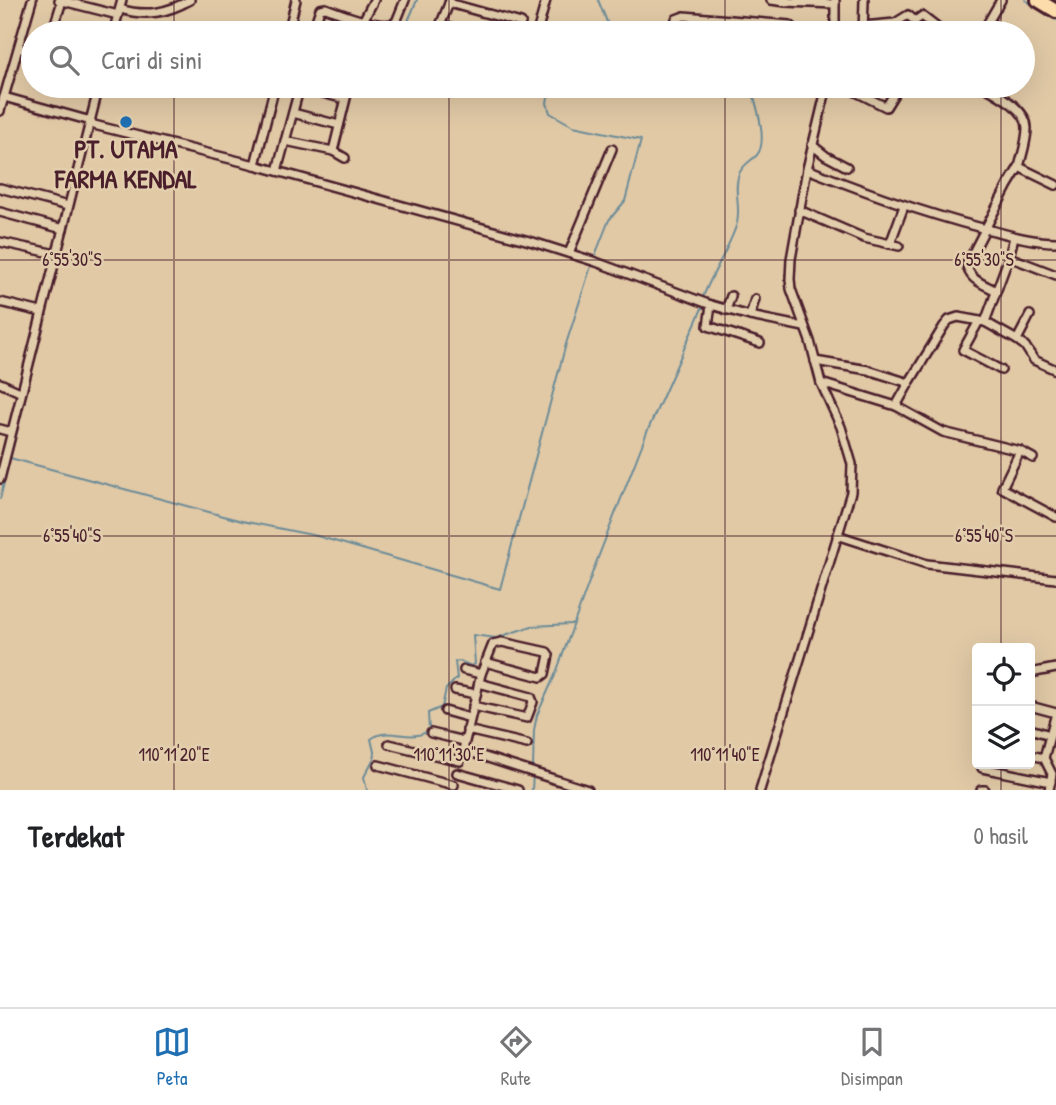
<!DOCTYPE html>
<html lang="id">
<meta charset="utf-8">
<style>
body{margin:0;font-family:"Patrick Hand",sans-serif;background:#f2f2f2;color:#202124}
.controls{position:absolute;right:21px;bottom:21px;display:grid;overflow:hidden;border-radius:7px;box-shadow:0 7px 28px #0002}
.controls button{width:63px;height:63px;display:grid;place-items:center;padding:0;border:0;border-bottom:2px solid #e0e0e0;background:#fff;color:#202124;font:35px sans-serif}
.list{margin:0;padding:0;list-style:none}
h2{display:flex;justify-content:space-between;align-items:center;height:91px;margin:0;padding:0 28px;font-size:30px}
h2 small{font-size:23px;font-weight:400;color:#757577}
.icon{flex:none;width:38px;height:38px;fill:none;stroke:currentColor;stroke-width:2;stroke-linecap:round;stroke-linejoin:round}
.map{position:relative;flex:none;width:1056px;height:790px;overflow:hidden}
.search{position:absolute;background:#fff;box-shadow:0 7px 28px #0002;left:21px;right:21px;top:21px;height:77px;display:flex;align-items:center;gap:18px;box-sizing:border-box;padding:0 24px;border-radius:38px;color:#757577;font-size:26px}
.sheet{height:217px;background:#fff}
nav{display:flex;justify-content:space-around;align-items:center;box-sizing:border-box;height:98px;border-top:2px solid #e0e0e0;background:#fff;font-size:19px;color:#757577}
nav a{display:grid;justify-items:center;gap:4px}
nav .on{color:#1f6fb2}
.map>svg:first-child{display:block}
.lines{fill:none;stroke-linecap:round;stroke-linejoin:round}
.stream{stroke:#6d8c98;stroke-width:2}
.street-casing{stroke:#4a1f2b;stroke-width:12}
.highway-casing{stroke:#4a1f2b;stroke-width:18}
.street{stroke:#e2ceac;stroke-width:7}
.highway{stroke:#fddcac;stroke-width:12}
.ticks{fill:none;stroke:#4a1f2b;stroke-width:2;stroke-opacity:0.45}
.poi-dot{fill:#1f6fb2;stroke:#e2ceac;stroke-width:2.5}
.labels{text-anchor:middle;stroke-width:5;stroke-linejoin:round;paint-order:stroke}
.poi-label{font-size:26px;font-weight:bold;fill:#4a1f2b;stroke:#e2ceac}
.ticks-label{font-size:18px;text-anchor:middle;fill:#4a1f2b;stroke:#e2ceac;stroke-width:5;stroke-linejoin:round;paint-order:stroke}
</style>
<div class="map">
<svg width="1056" height="790" viewBox="0 0 1056 790">
<rect width="100%" height="100%" fill="#e1c9a6"/>
<filter id="ink" filterUnits="userSpaceOnUse"><feTurbulence type="fractalNoise" baseFrequency=".0143" numOctaves="2"/><feDisplacementMap in="SourceGraphic" scale="14" xChannelSelector="R" yChannelSelector="G"/><feConvolveMatrix kernelMatrix="1 2 1 2 8 2 1 2 1" color-interpolation-filters="sRGB"/></filter>
<g filter="url(#ink)">
<g class="lines">
<g class="stream">
<polyline points="598,0 607,22 614,33"/>
<polyline points="1025,0 1056,20"/>
<polyline points="403,33 417,0"/>
<polyline points="550,86 547,103 550,113 573,126 641,140 625,201 609,220 594,258"/>
<polyline points="94,122 103,86"/>
<path d="M703 297C712 273 730 247 737 223 741 206 733 190 739 174 742 165 751 161 757 155 769 141 755 101 751 86"/>
<polyline points="10,458 242,521 317,536 500,589 566,344 592,263"/>
<polyline points="10,459 92,128"/>
<polyline points="0,499 9,462"/>
<polyline points="533,768 534,730 537,715 556,673 594,568 647,432 703,306"/>
<path d="M367 790 364 777 375 756 371 739C388 725 412 744 429 730L428 713 442 707 446 689 457 678 455 662 460 661 471 666 475 664 473 635 496 638 532 626 572 624"/>
<polyline points="532,790 533,774"/>
</g>
<g class="street-casing">
<g id="street">
<polyline points="59,0 118,15"/>
<polyline points="771,0 786,2 786,0"/>
<polyline points="835,1 835,33"/>
<polyline points="786,2 835,4"/>
<polyline points="449,3 521,23"/>
<path d="M120 9C146 17 167 13 190 0"/>
<polyline points="440,25 468,33"/>
<polyline points="863,26 895,23 908,15 915,21 922,16 944,33"/>
<polyline points="52,33 62,1"/>
<polyline points="113,33 122,0"/>
<polyline points="288,33 296,0"/>
<path d="M312 33 320 9 326 8C342 14 383 31 396 22L405 0"/>
<polyline points="362,33 363,21 374,0"/>
<polyline points="437,33 450,1"/>
<polyline points="537,33 546,0"/>
<polyline points="673,33 676,19 684,16 790,25 799,33"/>
<polyline points="863,33 864,0"/>
<polyline points="982,33 1001,0"/>
<polyline points="19,48 33,52"/>
<polyline points="830,86 852,90 886,107 899,86"/>
<path d="M983 86C997 94 1027 109 1027 128 1027 141 1022 155 1019 167L1056 185"/>
<polyline points="300,87 345,99"/>
<polyline points="4,97 91,121"/>
<polyline points="0,111 32,0"/>
<polyline points="293,113 339,125"/>
<polyline points="90,124 255,165 533,242 596,262 711,305 750,316 804,327"/>
<polyline points="285,141 333,151 345,158"/>
<polyline points="812,145 826,156 847,167"/>
<polyline points="333,151 349,86"/>
<polyline points="255,165 275,86"/>
<path d="M807 169C866 192 920 212 982 228 1007 234 1030 242 1056 242"/>
<polyline points="277,171 300,86"/>
<polyline points="0,188 68,206"/>
<polyline points="799,210 864,238 899,246"/>
<polyline points="0,212 63,229"/>
<polyline points="1014,237 1009,257 1056,275"/>
<polyline points="0,242 56,254"/>
<polyline points="890,244 904,206"/>
<polyline points="569,253 612,149"/>
<path d="M996 291C984 284 968 280 967 264L1008 185 1019 167"/>
<polyline points="0,302 41,312"/>
<polyline points="711,305 708,326 760,343"/>
<polyline points="726,310 731,296"/>
<polyline points="750,316 755,299"/>
<polyline points="979,321 963,350 1001,370"/>
<polyline points="985,322 1009,257"/>
<polyline points="1017,340 1030,315"/>
<polyline points="815,361 868,370 909,383 944,326 949,320 958,317 985,322 1017,340 1025,346 1034,360 1056,370"/>
<polyline points="0,383 20,392"/>
<polyline points="821,383 896,406 943,432 1020,451 1033,458"/>
<polyline points="896,406 909,383"/>
<polyline points="0,429 11,432"/>
<polyline points="1020,451 1002,488 1056,517"/>
<polyline points="0,479 99,86"/>
<polyline points="837,535 927,564 1056,579"/>
<polyline points="485,662 541,677 545,674 549,655 547,652 502,642 493,644 481,674 463,750 588,790"/>
<polyline points="464,670 481,674"/>
<polyline points="1030,673 1056,668"/>
<polyline points="455,690 476,694"/>
<polyline points="473,706 527,718 533,702 531,697 479,683"/>
<polyline points="1030,706 1056,713"/>
<polyline points="445,711 470,718"/>
<polyline points="1030,729 1050,735"/>
<polyline points="467,730 527,744"/>
<polyline points="431,733 464,741"/>
<polyline points="389,744 460,761"/>
<polyline points="1030,755 1044,758"/>
<polyline points="983,764 982,768 1051,782"/>
<polyline points="378,765 454,785"/>
<polyline points="457,773 518,790"/>
<polyline points="760,790 851,492 852,464 841,427 821,383 810,341 791,289 790,279 791,259 807,169 827,86"/>
<polyline points="981,790 985,790"/>
<polyline points="1049,790 1052,774 1044,758 1056,713"/>
</g>
</g>
<g class="highway-casing">
<polyline id="highway" points="1038,0 1056,11"/>
</g>
<use href="#street" class="street"/>
<use href="#highway" class="highway"/>
</g>
</g>
<path class="ticks" d="M174 0V33M449 0V33M725 0V33M1001 0V33M174 86V790M449 86V790M725 86V790M1001 86V648M0 260H1056M0 536H1056M1001 764V790"/>
<circle class="poi-dot" cx="126" cy="122" r="7"/>
<g class="labels">
<g class="poi-label">
<text x="126" y="158">PT. UTAMA<tspan x="126" dy="30">FARMA KENDAL</tspan></text>
</g>
</g>
<g class="ticks-label">
<text x="72" y="266">6°55'30"S</text>
<text x="984" y="266">6°55'30"S</text>
<text x="72" y="542">6°55'40"S</text>
<text x="984" y="542">6°55'40"S</text>
<text x="174" y="761">110°11'20"E</text>
<text x="449" y="761">110°11'30"E</text>
<text x="725" y="761">110°11'40"E</text>
</g>
</svg>
<div class="controls">
<button><svg class="icon" aria-label="locate" viewBox="0 0 24 24"><circle cx="12" cy="12" r="6"/><path d="M12 2v4M12 18v4M2 12h4M18 12h4"/></svg></button>
<button><svg class="icon" aria-label="layers" viewBox="0 0 24 24"><path d="M12 4l9 5-9 5-9-5zM3 14l9 5 9-5"/></svg></button>
</div>
<div class="search"><svg class="icon" aria-label="search" viewBox="0 0 24 24"><circle cx="10" cy="10" r="6"/><path d="M15 15l6 6"/></svg>Cari di sini</div>
</div>
<section class="sheet">
<h2>Terdekat<small>0 hasil</small></h2>
<ul class="list">
</ul>
</section>
<nav>
<a class="on"><svg class="icon" aria-label="map" viewBox="0 0 24 24"><path d="M3 6l6-2 6 2 6-2v14l-6 2-6-2-6 2zM9 4v14M15 6v14"/></svg>Peta</a>
<a><svg class="icon" aria-label="directions" viewBox="0 0 24 24"><path d="M12 3l9 9-9 9-9-9zM9 14v-3h6M13 9l2 2-2 2"/></svg>Rute</a>
<a><svg class="icon" aria-label="saved" viewBox="0 0 24 24"><path d="M7 4h10v16l-5-4-5 4z"/></svg>Disimpan</a>
</nav>
